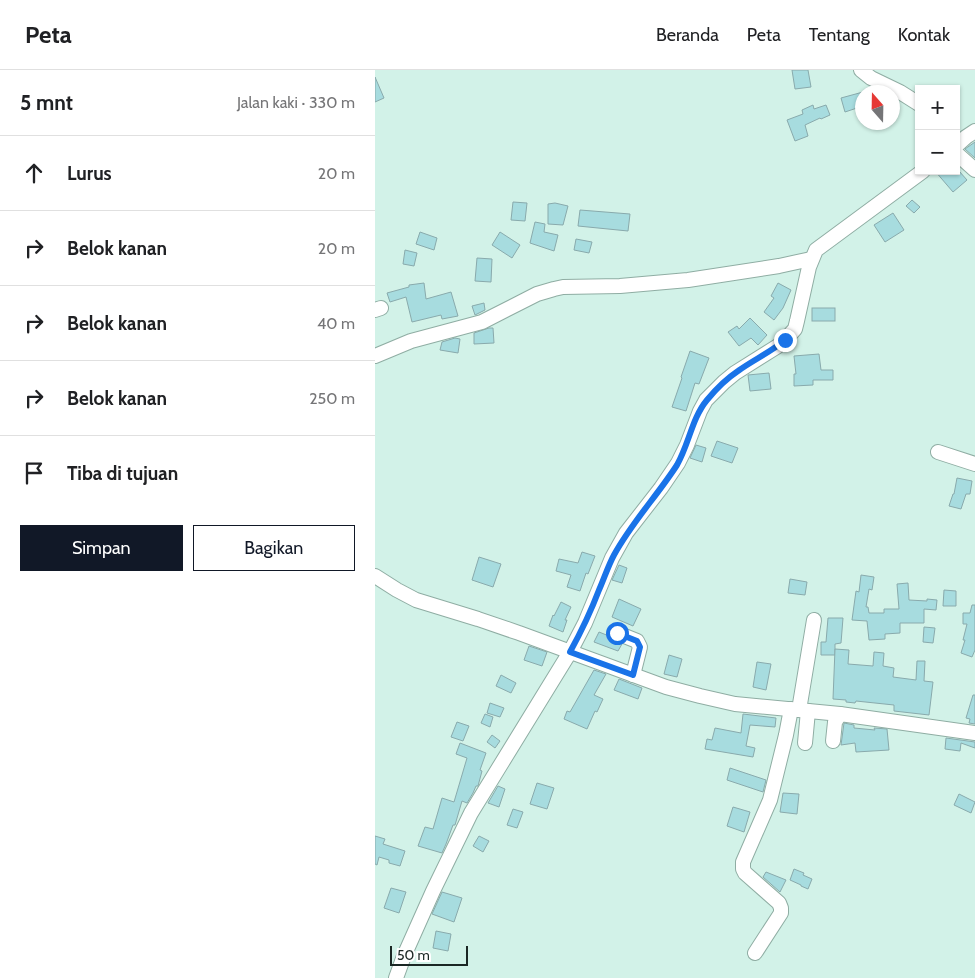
<!DOCTYPE html>
<html lang="id">
<meta charset="utf-8">
<style>
body{margin:0;font-family:Cabin,sans-serif;background:#f2f2f2;color:#202124}
.controls{position:absolute;right:15px;top:15px;display:grid;overflow:hidden;border-radius:0px;box-shadow:0 1px 4px #0004}
.controls button{width:45px;height:45px;display:grid;place-items:center;padding:0;border:0;border-bottom:1px solid #e0e0e0;background:#fff;color:#202124;font:25px sans-serif}
.compass{position:absolute;left:480px;top:15px;width:45px;height:45px;border-radius:50%;background:#fff;box-shadow:0 1px 4px #0004;rotate:340deg}
.scale{position:absolute;left:15px;bottom:12px;width:78px;box-sizing:border-box;padding-left:5px;border:2px solid #1b2724;border-top:0;font-size:14px;line-height:18px;white-space:nowrap;color:#1b2724;-webkit-text-stroke:4px #fff;paint-order:stroke}
.stop{position:absolute;width:15px;height:15px;margin:-11px;border:4px solid #1a73e8;border-radius:50%;background:#fff}
.stop.end{background:#1a73e8;border-color:#fff;box-shadow:0 1px 5px #0008}
.list{margin:0;padding:0;list-style:none}
h2{display:flex;justify-content:space-between;align-items:center;height:65px;margin:0;padding:0 20px;font-size:21px}
h2 small{font-size:16px;font-weight:400;color:#757577}
.list li{display:grid;grid-template-columns:32px 1fr auto;gap:15px;align-items:center;box-sizing:border-box;height:75px;padding:0 20px;border-top:1px solid #e0e0e0}
.list b{display:block;font-size:19px;white-space:nowrap}
.list em{font-size:16px;font-style:normal;color:#757577}
.actions{display:flex;gap:10px;padding:15px 20px}
.actions a{flex:1;padding:11px 0;border:1px solid #111827;border-radius:0px;text-align:center;font-size:18px;color:#111827}
.actions .main{background:#111827;color:#fff}
.icon{flex:none;width:28px;height:28px;fill:none;stroke:currentColor;stroke-width:2;stroke-linecap:round;stroke-linejoin:round}
.map{position:relative;flex:none;width:600px;height:908px;overflow:hidden}
header{display:flex;align-items:center;gap:30px;box-sizing:border-box;height:70px;padding:0 25px;background:#fff;border-bottom:1px solid #e0e0e0}
header strong{font-size:24px}
nav{display:flex;gap:28px;margin-inline-start:auto;font-size:18px}
main{display:flex}
aside{flex:1;background:#fff}
.map>svg:first-child{display:block}
.building{fill:#a7dcdf;stroke:#89aaac}
.lines{fill:none;stroke-linecap:round;stroke-linejoin:round}
.minor-casing{stroke:#8fada3;stroke-width:16}
.minor{stroke:#fff;stroke-width:14}
.route{stroke:#1a73e8;stroke-width:6}
</style>
<header>
<strong>Peta</strong>
<nav><a>Beranda</a><a>Peta</a><a>Tentang</a><a>Kontak</a></nav>
</header>
<main>
<aside>
<h2>5 mnt<small>Jalan kaki · 330 m</small></h2>
<ul class="list">
<li><svg class="icon" aria-label="ahead" viewBox="0 0 24 24"><path d="M12 20V5M6 11l6-6 6 6"/></svg><div><b>Lurus</b></div><em>20 m</em></li>
<li><svg class="icon" aria-label="right" viewBox="0 0 24 24"><path d="M7 20v-9h11M14 6l5 5-5 5"/></svg><div><b>Belok kanan</b></div><em>20 m</em></li>
<li><svg class="icon" aria-label="right" viewBox="0 0 24 24"><path d="M7 20v-9h11M14 6l5 5-5 5"/></svg><div><b>Belok kanan</b></div><em>40 m</em></li>
<li><svg class="icon" aria-label="right" viewBox="0 0 24 24"><path d="M7 20v-9h11M14 6l5 5-5 5"/></svg><div><b>Belok kanan</b></div><em>250 m</em></li>
<li><svg class="icon" aria-label="arrive" viewBox="0 0 24 24"><path d="M6 21V4h12l-3 4 3 4H6"/></svg><div><b>Tiba di tujuan</b></div></li>
</ul>
<div class="actions"><a class="main">Simpan</a><a>Bagikan</a></div>
</aside>
<div class="map">
<svg width="600" height="908" viewBox="0 0 600 908">
<rect width="100%" height="100%" fill="#d2f2e8"/>
<g class="building">
<polygon points="417,0 433,0 436,17 420,19"/>
<polygon points="0,7 9,28 0,32"/>
<polygon points="488,22 488,36 470,42 466,28"/>
<polygon points="438,35 439,39 451,35 455,45 446,49 445,48 430,55 433,66 420,71 412,50 428,44 427,40"/>
<polygon points="600,72 600,88 590,79"/>
<polygon points="560,101 584,101 592,110 578,122"/>
<polygon points="537,130 545,137 539,143 531,136"/>
<polygon points="138,132 152,133 150,151 136,150"/>
<polygon points="180,133 193,136 188,155 173,154 173,134"/>
<polygon points="205,140 255,144 253,161 203,156"/>
<polygon points="518,143 529,160 510,172 499,155"/>
<polygon points="160,152 170,154 169,162 183,165 179,181 155,173"/>
<polygon points="45,162 62,168 59,180 41,174"/>
<polygon points="125,162 145,175 137,188 117,175"/>
<polygon points="201,169 217,172 214,183 199,180"/>
<polygon points="30,180 42,183 39,196 28,194"/>
<polygon points="102,188 117,189 116,212 100,211"/>
<polygon points="49,213 51,229 76,222 83,246 67,249 66,245 37,252 31,227 15,232 12,223 34,217 34,215"/>
<polygon points="403,213 416,220 408,238 399,250 389,242 399,228 396,226"/>
<polygon points="109,233 110,240 100,245 97,236"/>
<rect x="437" y="238" width="23" height="13"/>
<polygon points="375,248 392,265 383,275 376,268 364,276 353,262 362,256 364,259"/>
<polygon points="114,258 118,258 119,273 99,274 99,263"/>
<polygon points="80,268 85,269 83,283 65,280 67,272"/>
<polygon points="315,281 334,288 324,314 320,313 311,341 297,337 307,308 306,307"/>
<polygon points="444,284 446,300 458,300 458,310 438,310 438,315 419,316 419,304 421,304 419,286"/>
<polygon points="394,303 396,319 375,321 373,305"/>
<polygon points="342,371 363,378 357,393 336,386"/>
<polygon points="321,375 331,378 327,392 315,388"/>
<polygon points="582,408 597,411 595,424 591,424 586,439 574,436 578,424 579,424"/>
<polygon points="207,482 220,486 213,504 211,503 205,521 192,517 196,505 181,501 184,489 203,493"/>
<polygon points="104,487 126,494 118,517 97,510"/>
<polygon points="244,495 252,498 247,513 237,510"/>
<polygon points="486,505 499,507 497,520 494,519 491,537 493,537 494,543 509,543 509,539 524,539 522,514 533,513 534,530 552,531 552,529 562,530 561,540 549,539 549,553 525,553 525,563 510,564 510,569 494,570 492,551 477,550 481,521 484,522"/>
<polygon points="415,509 432,512 430,525 413,523"/>
<polygon points="569,520 581,521 581,536 568,536"/>
<polygon points="244,529 266,539 258,556 237,547"/>
<polygon points="186,532 196,537 190,550 192,550 188,562 174,556 178,545 179,546"/>
<polygon points="597,535 600,535 600,580 597,587 586,583 590,570 588,570 592,554 588,554 588,543 595,543"/>
<polygon points="453,548 468,548 466,573 460,574 460,585 446,585 446,572 451,572"/>
<polygon points="549,557 560,558 558,573 548,572"/>
<polygon points="224,562 234,566 238,571 247,574 243,581 219,572"/>
<polygon points="154,576 172,582 167,596 149,590"/>
<polygon points="460,579 474,580 473,594 498,596 499,582 509,583 508,596 519,598 518,607 541,610 542,591 550,591 549,611 558,612 554,645 519,641 519,635 481,631 480,633 471,632 471,630 458,629"/>
<polygon points="294,585 307,589 302,607 289,604"/>
<polygon points="382,592 396,594 391,620 378,617"/>
<polygon points="219,600 231,604 219,625 228,629 222,642 220,641 212,659 189,649 192,641 195,642"/>
<polygon points="126,605 141,613 136,623 121,616"/>
<polygon points="244,609 267,618 263,629 239,620"/>
<polygon points="598,625 600,625 600,654 594,653 595,649 591,648"/>
<polygon points="115,633 129,638 125,647 112,643"/>
<polygon points="110,644 118,647 115,657 106,653"/>
<polygon points="368,644 401,648 400,657 375,655 371,676 380,678 378,687 330,679 332,669 337,670 340,658 366,663"/>
<polygon points="82,652 94,656 88,671 76,667"/>
<polygon points="469,653 479,655 479,658 500,660 499,658 512,659 514,680 481,682 480,673 466,675"/>
<polygon points="117,665 125,671 120,678 112,672"/>
<polygon points="571,668 600,672 600,678 586,673 585,681 570,679"/>
<polygon points="85,673 111,683 105,700 107,701 103,716 101,716 98,723 92,733 87,731 80,755 78,755 71,774 67,783 43,776 50,757 58,759 67,728 79,732 92,688 81,684"/>
<polygon points="355,698 391,710 388,722 352,710"/>
<polygon points="162,713 179,718 172,739 155,734"/>
<polygon points="123,716 130,719 124,737 113,733"/>
<polygon points="408,723 424,724 422,744 405,742"/>
<polygon points="584,724 600,732 596,743 579,735"/>
<polygon points="358,737 375,742 369,762 352,756"/>
<polygon points="138,739 148,742 142,758 132,755"/>
<polygon points="0,766 10,769 8,774 30,781 25,796 14,793 14,790 4,787 2,795 0,794"/>
<polygon points="104,766 114,771 108,782 98,776"/>
<polygon points="419,799 429,803 428,805 437,809 433,819 426,816 426,815 415,810"/>
<polygon points="391,802 411,810 405,822 388,807"/>
<polygon points="16,818 31,822 24,843 9,838"/>
<polygon points="67,822 87,828 79,852 57,844"/>
<polygon points="61,861 76,864 73,881 58,878"/>
</g>
<g class="lines">
<g class="minor-casing">
<g id="minor">
<polyline points="486,0 496,8 525,22 544,34"/>
<polyline points="581,76 591,67 600,61"/>
<polyline points="581,83 600,100"/>
<polyline points="0,240 6,238"/>
<polyline points="0,286 36,271 107,252 162,224 179,219 188,217 245,216 313,210 404,196 436,189"/>
<polyline points="563,382 600,394"/>
<polyline points="0,506 22,520 41,530 103,549 144,563 291,617 325,626 360,634 465,644 600,663"/>
<polyline points="242,563 262,571 265,577 258,605"/>
<polyline points="424,640 439,550"/>
<polyline points="458,671 460,652 465,644"/>
<polyline points="430,673 433,641"/>
<polyline points="380,883 406,843 406,838 404,833 370,803 368,799 368,792 395,730 411,665 416,639"/>
<polyline points="21,908 29,886 58,821 96,743 195,582 210,553 237,488 251,463 286,418 303,393 312,375 325,341 331,330 349,312 360,303 403,276 410,270 420,259 422,251 434,197 441,180 548,101"/>
</g>
</g>
<use href="#minor" class="minor"/>
</g>
<g class="lines">
<path class="route" d="M242 563 262 571 265 577 258 605 195 582C206 562 216 541 224 520 229 509 233 496 239 485 257 452 282 426 302 395 314 374 317 348 332 330 341 319 351 309 363 301 378 290 396 282 410 270"/>
</g>
</svg>
<div class="controls">
<button>+</button>
<button>−</button>
</div>
<svg class="compass" viewBox="-18 -18 36 36"><path d="M0-13l5 13h-10z" fill="#e53935"/><path d="M0 13l5-13h-10z" fill="#757577"/></svg>
<div class="scale">50 m</div>
<div class="stop" style="left:242px;top:563px"></div>
<div class="stop end" style="left:410px;top:270px"></div>
</div>
</main>
